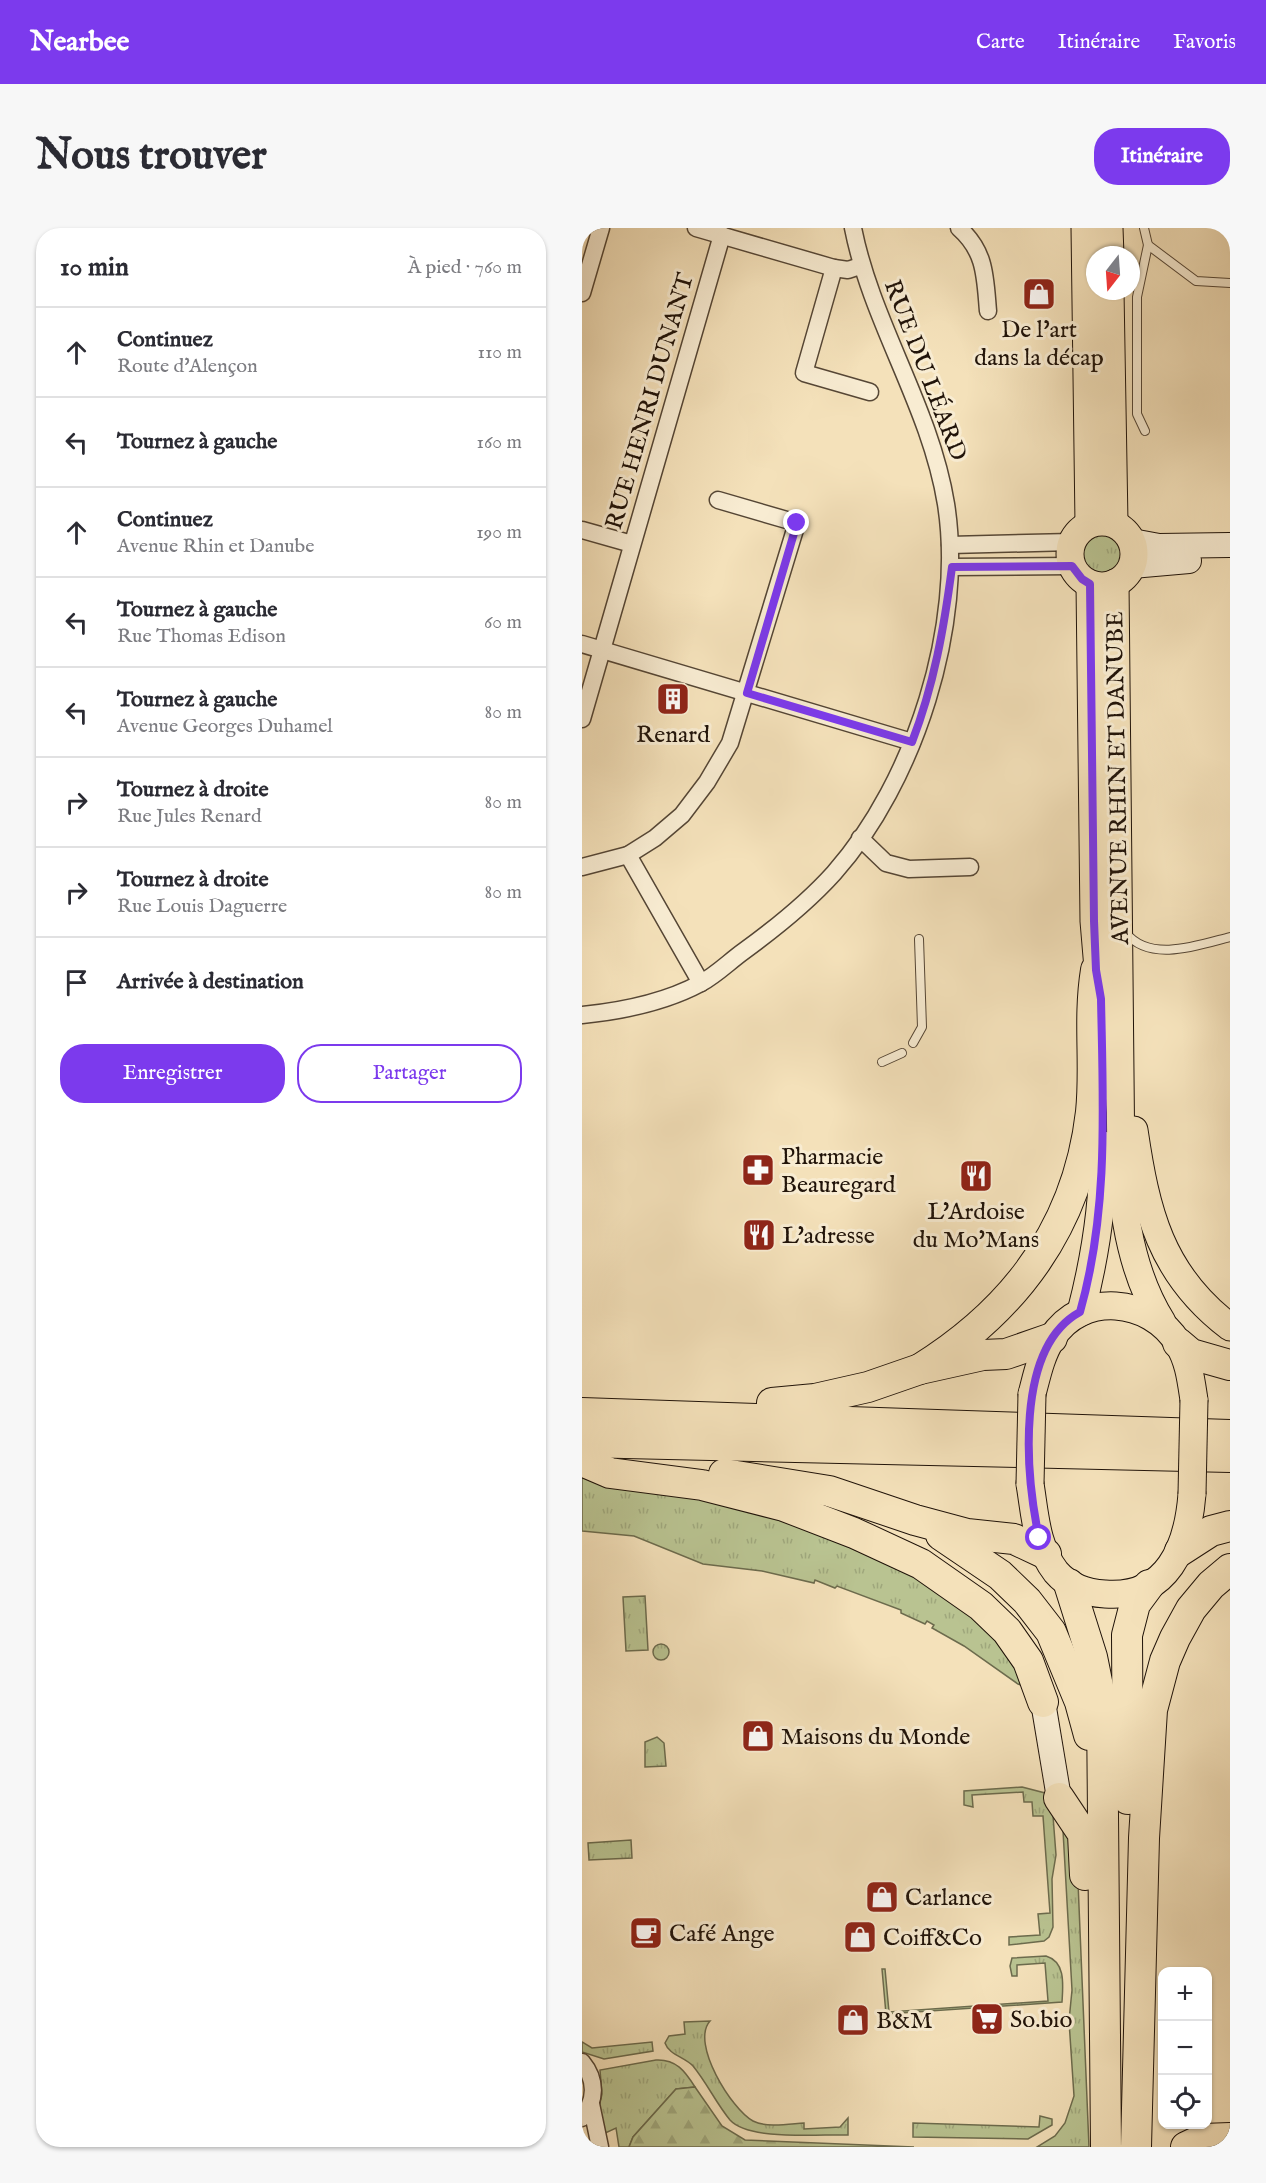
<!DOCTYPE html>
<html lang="fr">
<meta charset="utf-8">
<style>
body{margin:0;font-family:"IM FELL English",serif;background:#f7f7f7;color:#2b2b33}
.controls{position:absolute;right:18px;bottom:18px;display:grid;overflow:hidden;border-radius:12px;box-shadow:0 2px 4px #0004}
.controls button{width:54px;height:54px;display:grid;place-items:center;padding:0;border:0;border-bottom:2px solid #e1e1e2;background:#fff;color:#2b2b33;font:30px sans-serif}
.compass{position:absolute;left:504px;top:18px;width:54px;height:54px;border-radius:50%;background:#fff;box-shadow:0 2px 4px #0004;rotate:197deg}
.stop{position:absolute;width:18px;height:18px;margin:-14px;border:4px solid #7c3aed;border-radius:50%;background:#fff}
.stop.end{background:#7c3aed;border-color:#fff;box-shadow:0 2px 6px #0008}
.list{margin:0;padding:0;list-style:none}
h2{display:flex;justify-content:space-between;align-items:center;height:78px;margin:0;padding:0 24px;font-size:26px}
h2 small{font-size:20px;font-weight:400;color:#7c7c81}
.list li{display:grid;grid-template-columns:39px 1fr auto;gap:18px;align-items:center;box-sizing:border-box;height:90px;padding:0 24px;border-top:2px solid #e1e1e2}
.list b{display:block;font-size:22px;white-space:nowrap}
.list p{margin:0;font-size:20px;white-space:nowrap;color:#7c7c81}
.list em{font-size:20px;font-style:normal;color:#7c7c81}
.actions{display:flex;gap:12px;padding:18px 24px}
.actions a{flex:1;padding:14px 0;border:2px solid #7c3aed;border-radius:24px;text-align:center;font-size:21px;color:#7c3aed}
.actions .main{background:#7c3aed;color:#fff}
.icon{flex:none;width:33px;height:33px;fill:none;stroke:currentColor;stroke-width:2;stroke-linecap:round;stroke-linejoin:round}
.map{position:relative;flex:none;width:648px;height:1919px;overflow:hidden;border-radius:24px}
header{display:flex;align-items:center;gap:36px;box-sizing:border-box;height:84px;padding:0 30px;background:#7c3aed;color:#fff}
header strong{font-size:28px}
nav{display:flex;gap:33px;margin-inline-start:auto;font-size:21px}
.intro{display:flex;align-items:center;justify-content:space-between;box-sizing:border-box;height:144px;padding:0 36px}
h1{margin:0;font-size:42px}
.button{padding:15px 27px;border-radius:24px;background:#7c3aed;color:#fff;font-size:21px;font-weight:700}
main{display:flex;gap:36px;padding:0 36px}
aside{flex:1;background:#fff;border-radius:24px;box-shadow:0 2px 4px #0004}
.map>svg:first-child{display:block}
.grass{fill:url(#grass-tufts);stroke:#6c6b4d;stroke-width:1.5}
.forest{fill:url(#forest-firs);stroke:#6c6b4d;stroke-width:1.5}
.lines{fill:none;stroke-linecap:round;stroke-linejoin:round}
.lane-casing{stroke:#554635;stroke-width:10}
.street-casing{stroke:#554635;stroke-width:19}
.secondary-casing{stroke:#201309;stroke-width:26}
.primary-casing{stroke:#201309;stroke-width:29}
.highway-casing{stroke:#201309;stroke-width:32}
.lane{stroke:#f8ecd2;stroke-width:8}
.street{stroke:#f8ecd2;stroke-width:16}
.secondary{stroke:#f8ecd2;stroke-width:24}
.primary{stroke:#f4e1ba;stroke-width:27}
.highway{stroke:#f4e1ba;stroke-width:30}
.primary-bridge-casing{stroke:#201309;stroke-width:29;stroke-linecap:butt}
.primary-bridge{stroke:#f4e1ba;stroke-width:27}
.route{stroke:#7c3aed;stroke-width:8}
.labels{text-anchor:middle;stroke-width:6;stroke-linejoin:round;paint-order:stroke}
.poi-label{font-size:24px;fill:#201309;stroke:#f8ecd2;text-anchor:start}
.street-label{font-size:24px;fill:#201309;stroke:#f8ecd2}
</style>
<header>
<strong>Nearbee</strong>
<nav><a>Carte</a><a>Itinéraire</a><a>Favoris</a></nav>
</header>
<div class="intro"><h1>Nous trouver</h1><a class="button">Itinéraire</a></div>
<main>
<aside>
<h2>10 min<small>À pied · 760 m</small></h2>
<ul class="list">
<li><svg class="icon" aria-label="ahead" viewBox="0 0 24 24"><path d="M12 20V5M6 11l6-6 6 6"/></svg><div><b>Continuez</b><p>Route d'Alençon</p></div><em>110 m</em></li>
<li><svg class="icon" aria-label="left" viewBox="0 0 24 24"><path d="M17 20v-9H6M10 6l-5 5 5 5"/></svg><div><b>Tournez à gauche</b></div><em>160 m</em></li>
<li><svg class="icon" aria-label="ahead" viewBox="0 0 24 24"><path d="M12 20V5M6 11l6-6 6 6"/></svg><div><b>Continuez</b><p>Avenue Rhin et Danube</p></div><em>190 m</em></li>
<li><svg class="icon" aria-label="left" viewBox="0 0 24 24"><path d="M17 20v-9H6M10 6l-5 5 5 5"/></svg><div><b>Tournez à gauche</b><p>Rue Thomas Edison</p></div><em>60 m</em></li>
<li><svg class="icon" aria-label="left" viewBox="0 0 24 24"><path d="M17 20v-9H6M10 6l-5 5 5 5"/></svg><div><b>Tournez à gauche</b><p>Avenue Georges Duhamel</p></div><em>80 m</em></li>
<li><svg class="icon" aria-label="right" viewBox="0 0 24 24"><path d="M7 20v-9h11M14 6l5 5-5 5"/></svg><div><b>Tournez à droite</b><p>Rue Jules Renard</p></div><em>80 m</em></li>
<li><svg class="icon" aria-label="right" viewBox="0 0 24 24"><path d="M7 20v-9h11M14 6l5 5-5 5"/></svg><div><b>Tournez à droite</b><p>Rue Louis Daguerre</p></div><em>80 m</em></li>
<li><svg class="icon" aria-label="arrive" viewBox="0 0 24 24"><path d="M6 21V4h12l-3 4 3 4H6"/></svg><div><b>Arrivée à destination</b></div></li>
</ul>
<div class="actions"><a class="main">Enregistrer</a><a>Partager</a></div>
</aside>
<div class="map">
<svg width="648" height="1919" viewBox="0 0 648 1919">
<defs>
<pattern id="grass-tufts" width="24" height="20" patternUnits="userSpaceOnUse" patternTransform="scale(1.5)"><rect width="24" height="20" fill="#b9c391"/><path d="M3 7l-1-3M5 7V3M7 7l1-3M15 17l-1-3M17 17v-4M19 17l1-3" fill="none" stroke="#9fa77c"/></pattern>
<pattern id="forest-firs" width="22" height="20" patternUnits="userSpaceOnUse" patternTransform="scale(1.5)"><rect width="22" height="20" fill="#b9c391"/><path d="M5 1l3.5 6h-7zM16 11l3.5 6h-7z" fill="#9fa77c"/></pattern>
</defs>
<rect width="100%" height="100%" fill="#f4e1ba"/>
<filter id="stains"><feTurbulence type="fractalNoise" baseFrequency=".00333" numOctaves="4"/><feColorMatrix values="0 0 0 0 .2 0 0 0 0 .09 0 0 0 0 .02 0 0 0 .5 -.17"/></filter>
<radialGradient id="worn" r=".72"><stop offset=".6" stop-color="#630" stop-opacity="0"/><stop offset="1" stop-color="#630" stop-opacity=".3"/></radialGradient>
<g class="grass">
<circle cx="519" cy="325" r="26"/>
<polygon points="0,1248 41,1252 256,1304 392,1379 445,1459 436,1456 382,1418 350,1400 352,1397 345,1393 343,1396 319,1385 319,1382 255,1358 253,1360 233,1352 232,1355 180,1343 121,1336 52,1308 0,1303"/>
<polygon points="63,1368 66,1422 44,1423 41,1369"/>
<circle cx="79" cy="1424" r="8"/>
<polygon points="75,1509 82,1515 84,1538 63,1539 63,1514"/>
<polygon points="440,1559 463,1565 470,1575 474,1627 470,1651 471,1699 467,1709 462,1713 427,1717 427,1709 458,1707 456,1686 468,1685 461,1588 451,1588 450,1574 442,1574 441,1564 390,1567 391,1579 382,1577 382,1563"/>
<polygon points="480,1585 494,1606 507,1919 455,1919 473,1908 483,1895 492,1868 487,1793 490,1762"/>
<polygon points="49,1612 50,1630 7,1632 6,1615"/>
<path d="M464 1728C484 1734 481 1757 480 1774L304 1786 300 1741H303L307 1784 466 1773 463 1735 435 1737V1748H430L428 1738 430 1730Z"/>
<path d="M128 1793C108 1815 150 1882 171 1893 185 1900 207 1896 222 1895V1901L258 1899 266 1890V1907C237 1906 167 1913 148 1892 134 1875 125 1855 111 1838 103 1829 87 1827 83 1815L87 1808 103 1806 102 1794Z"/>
<polygon points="0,1814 10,1820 70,1814 71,1823 22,1831 0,1824"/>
<path d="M74 1832C94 1831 103 1843 113 1859L94 1861 51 1909 47 1919H37L34 1900 19 1907 15 1888 20 1866 18 1842Z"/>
<polygon points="458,1888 470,1891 470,1897 446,1911 331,1909 331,1895 457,1899"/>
</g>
<polygon class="forest" points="113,1859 140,1898 163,1912 332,1919 47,1919 51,1909 94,1861"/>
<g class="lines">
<g class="lane-casing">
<g id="lane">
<polyline points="562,0 566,17 614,53 648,55"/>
<polyline points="563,203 555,186 555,69 566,17"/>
<path d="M544 705C568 735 617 717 648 709"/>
<polyline points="331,815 340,799 337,711"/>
<polyline points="300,834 320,825"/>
</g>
</g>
<g class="street-casing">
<g id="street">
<polyline points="114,0 252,40 266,42 278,38"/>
<path d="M377 0C404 24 403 49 406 83"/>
<polyline points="252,40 222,145 288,164"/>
<polyline points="0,65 19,0"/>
<polyline points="0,302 50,316"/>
<polyline points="368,317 490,314"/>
<polyline points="370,339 490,338"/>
<polyline points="0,416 330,514"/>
<polyline points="0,491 140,7"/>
<polyline points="278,610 304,635 327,641 388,639"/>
<polyline points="46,627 119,755"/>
<polyline points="0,639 46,627 73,610 100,587 125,554 148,515 215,295 136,272"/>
<path d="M0 787C40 783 82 775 119 755 134 747 148 733 162 723 195 699 225 675 252 645 333 554 383 396 364 276 348 178 290 96 271 0"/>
<path d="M0 1834C15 1852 14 1873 0 1890"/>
<polyline points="9,1876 18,1919"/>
</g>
</g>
<g class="secondary-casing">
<g id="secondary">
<polyline points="550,313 577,318 648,317"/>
<polyline points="550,338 607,333"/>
<polyline points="461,1474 477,1570"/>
</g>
</g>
<g class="primary-casing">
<g id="primary">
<polyline points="503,0 507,296"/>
<polyline points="527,0 528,27"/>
<polyline points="528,63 532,295"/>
<circle cx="520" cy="326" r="32"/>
<path d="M533 355 539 944C542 995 553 1051 580 1094"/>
<polyline points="508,356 512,693 518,764"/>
<path d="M552 902C564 983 578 1046 648 1099"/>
<path d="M499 1084C513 1030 522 973 521 917"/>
<path d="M450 1166C455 1147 459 1127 470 1110 500 1063 568 1070 596 1115 607 1133 609 1152 612 1172"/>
<path d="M448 1256C453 1286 454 1319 474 1344 486 1358 504 1365 523 1366 586 1371 606 1318 610 1266"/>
</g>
</g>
<g class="highway-casing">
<g id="highway">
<polyline points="596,1115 609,1126 648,1137"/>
<path d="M338 1141C433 1082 496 998 509 884 514 836 506 792 514 742"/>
<polyline points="190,1175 233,1171 286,1159 338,1141 401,1127 424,1126 470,1110"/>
<polyline points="0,1185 648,1207"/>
<polyline points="0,1214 648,1229"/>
<polyline points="0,1233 28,1245 120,1257 202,1278 272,1305 339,1336 399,1378 425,1403 446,1433 461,1474"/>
<polyline points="142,1246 247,1263 333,1292 385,1306 432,1311 464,1326"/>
<polyline points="359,1307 418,1347 445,1373 469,1404 498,1474 507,1507"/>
<polyline points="598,1323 629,1303 648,1298"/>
<polyline points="487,1356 510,1429 520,1478 524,1919"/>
<polyline points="477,1570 501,1606 503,1647"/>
<polyline points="546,1571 545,1407 553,1376 567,1357"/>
<polyline points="554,1919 562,1610 570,1482 583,1433 593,1410 609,1381 629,1357 648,1341"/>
<polyline points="604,1919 621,1911 648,1910"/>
</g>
</g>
<use href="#lane" class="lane"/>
<use href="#street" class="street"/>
<use href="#secondary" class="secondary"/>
<use href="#primary" class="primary"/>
<use href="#highway" class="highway"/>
<g class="primary-bridge-casing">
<g id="primary-bridge">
<polyline points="448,1256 450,1166"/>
<polyline points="610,1266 612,1172"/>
</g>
</g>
<use href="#primary-bridge" class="primary-bridge"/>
</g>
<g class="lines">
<path class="route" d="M215 295 165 465 330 514C352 457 362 400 370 339L490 338 500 351 508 356 512 693 514 742 519 771C521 876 527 982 498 1084 432 1120 444 1247 457 1310"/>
</g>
<defs>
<g id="shop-square" transform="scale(1.725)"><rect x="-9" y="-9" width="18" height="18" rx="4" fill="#8f2418" stroke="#f8ecd2"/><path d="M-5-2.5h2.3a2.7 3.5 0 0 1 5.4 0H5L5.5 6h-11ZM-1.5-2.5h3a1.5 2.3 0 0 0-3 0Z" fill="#fff"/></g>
<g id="building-square" transform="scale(1.725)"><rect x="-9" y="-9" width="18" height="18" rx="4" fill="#8f2418" stroke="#f8ecd2"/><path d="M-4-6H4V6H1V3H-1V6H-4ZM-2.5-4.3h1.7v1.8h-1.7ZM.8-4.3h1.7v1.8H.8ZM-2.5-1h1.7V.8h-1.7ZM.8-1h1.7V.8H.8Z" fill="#fff"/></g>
<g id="pharmacy-square" transform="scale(1.725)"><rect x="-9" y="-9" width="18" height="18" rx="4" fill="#8f2418" stroke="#f8ecd2"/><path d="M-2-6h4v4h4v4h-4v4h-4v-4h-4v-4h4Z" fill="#fff"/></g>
<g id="restaurant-square" transform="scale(1.725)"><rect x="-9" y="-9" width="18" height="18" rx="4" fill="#8f2418" stroke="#f8ecd2"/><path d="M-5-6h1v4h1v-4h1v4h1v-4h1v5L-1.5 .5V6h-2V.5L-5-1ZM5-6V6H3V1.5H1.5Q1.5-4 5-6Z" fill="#fff"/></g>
<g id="cafe-square" transform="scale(1.725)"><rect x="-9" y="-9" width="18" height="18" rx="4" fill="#8f2418" stroke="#f8ecd2"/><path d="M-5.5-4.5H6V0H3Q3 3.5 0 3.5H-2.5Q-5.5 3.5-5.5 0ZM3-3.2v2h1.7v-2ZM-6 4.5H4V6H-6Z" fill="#fff"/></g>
<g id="supermarket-square" transform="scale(1.725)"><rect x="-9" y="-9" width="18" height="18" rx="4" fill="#8f2418" stroke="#f8ecd2"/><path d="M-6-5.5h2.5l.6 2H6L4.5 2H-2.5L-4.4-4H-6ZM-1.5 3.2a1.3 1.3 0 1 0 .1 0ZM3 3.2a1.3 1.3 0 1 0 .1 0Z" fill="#fff"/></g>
</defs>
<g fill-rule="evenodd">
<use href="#shop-square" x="457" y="66"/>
<use href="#building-square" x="91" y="471"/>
<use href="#pharmacy-square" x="176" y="942"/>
<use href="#restaurant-square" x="394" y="948"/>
<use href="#restaurant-square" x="177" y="1007"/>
<use href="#shop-square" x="176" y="1508"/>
<use href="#shop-square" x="300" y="1669"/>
<use href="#cafe-square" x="64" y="1705"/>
<use href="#shop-square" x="278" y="1709"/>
<use href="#supermarket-square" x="405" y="1791"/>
<use href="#shop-square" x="271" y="1792"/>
</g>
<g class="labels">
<g class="poi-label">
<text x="457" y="109" text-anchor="middle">De l'art<tspan x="457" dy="28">dans la décap</tspan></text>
<text x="91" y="514" text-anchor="middle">Renard</text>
<text x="199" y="936">Pharmacie<tspan x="199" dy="28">Beauregard</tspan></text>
<text x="394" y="991" text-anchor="middle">L'Ardoise<tspan x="394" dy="28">du Mo'Mans</tspan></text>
<text x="200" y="1015">L'adresse</text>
<text x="199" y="1516">Maisons du Monde</text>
<text x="323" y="1677">Carlance</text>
<text x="87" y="1713">Café Ange</text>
<text x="301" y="1717">Coiff&amp;Co</text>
<text x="428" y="1799">So.bio</text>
<text x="294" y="1800">B&amp;M</text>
</g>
<g class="street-label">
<text transform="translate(344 142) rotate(69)" y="8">RUE DU LÉARD</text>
<text transform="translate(67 173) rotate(-74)" y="8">RUE HENRI DUNANT</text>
<text transform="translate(535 550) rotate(-91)" y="8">AVENUE RHIN ET DANUBE</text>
</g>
</g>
<rect width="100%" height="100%" filter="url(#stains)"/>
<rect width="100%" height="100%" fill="url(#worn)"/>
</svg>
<div class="controls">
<button>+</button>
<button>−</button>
<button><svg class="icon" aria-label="locate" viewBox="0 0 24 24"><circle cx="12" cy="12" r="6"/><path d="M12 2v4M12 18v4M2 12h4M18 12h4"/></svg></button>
</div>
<svg class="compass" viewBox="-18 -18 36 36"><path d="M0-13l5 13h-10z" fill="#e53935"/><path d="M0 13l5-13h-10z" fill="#7c7c81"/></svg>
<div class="stop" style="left:457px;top:1310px"></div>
<div class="stop end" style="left:215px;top:295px"></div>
</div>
</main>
